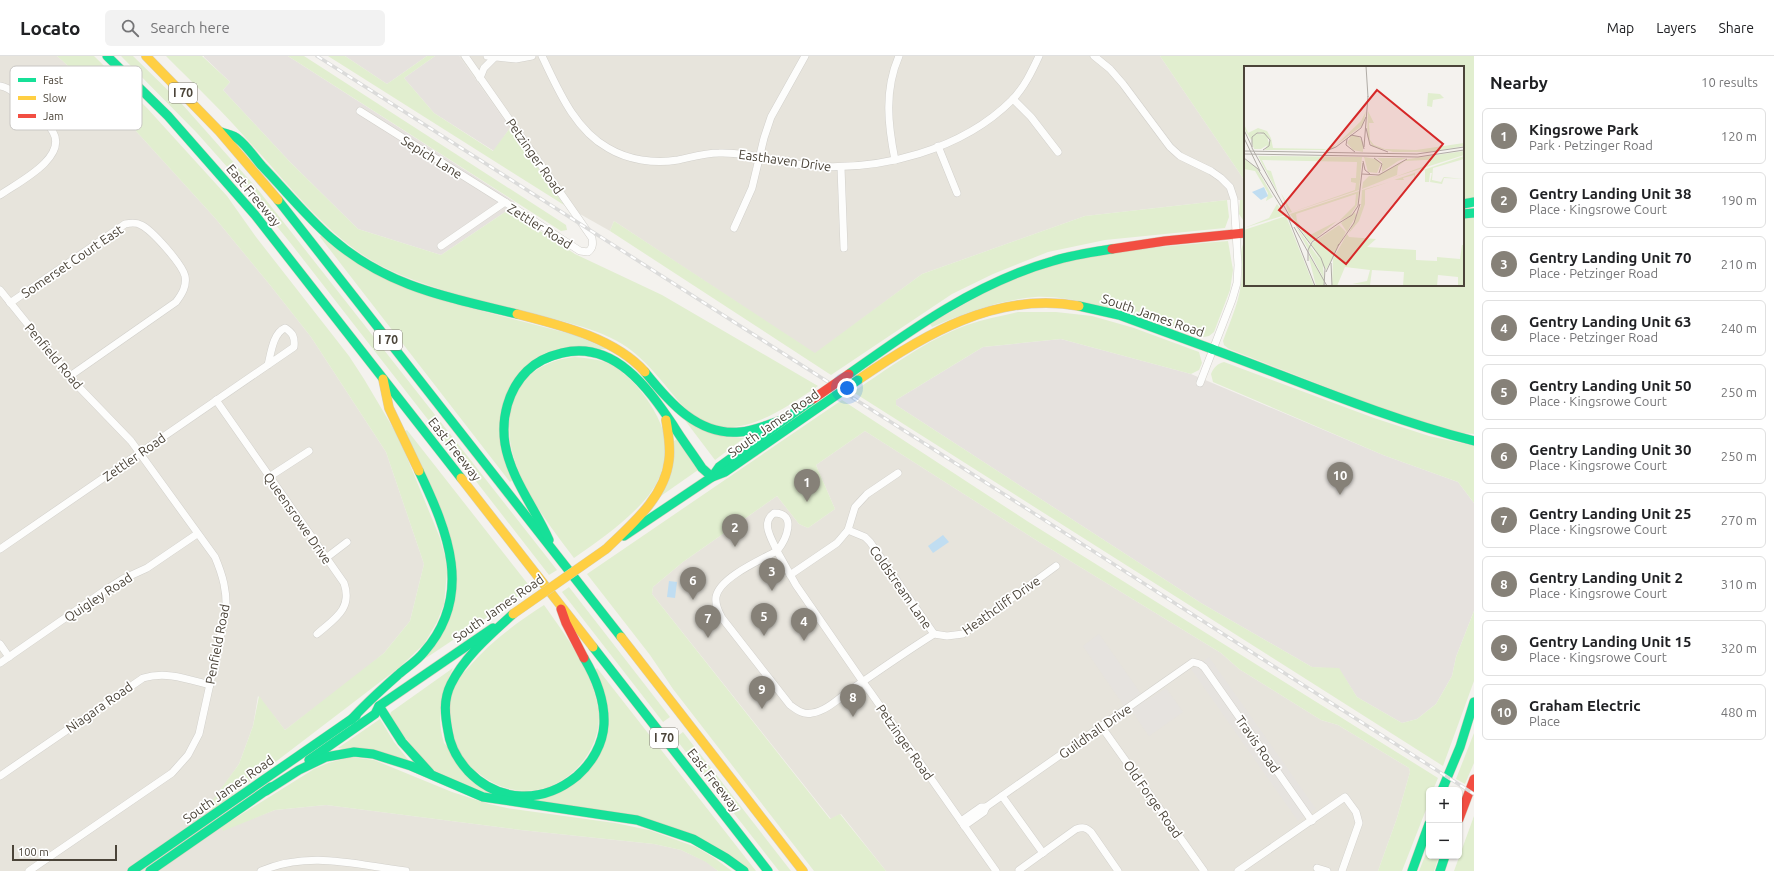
<!DOCTYPE html>
<meta charset="utf-8">
<style>
body{margin:0;font-family:Ubuntu,sans-serif;background:#f2f2f2;color:#202124}
.controls{position:absolute;right:12px;bottom:12px;display:grid;overflow:hidden;border-radius:6px;box-shadow:0 1px 3px #0004}
.controls button{width:36px;height:36px;display:grid;place-items:center;padding:0;border:0;border-bottom:1px solid #e0e0e0;background:#fff;color:#202124;font:20px sans-serif}
.scale{position:absolute;left:12px;bottom:10px;width:105px;box-sizing:border-box;padding-left:4px;border:2px solid #4b4439;border-top:0;font-size:11px;line-height:14px;white-space:nowrap;color:#4b4439;-webkit-text-stroke:3px #fff;paint-order:stroke}
.you{position:absolute;left:847px;top:332px;width:14px;height:14px;margin:-10px;border:3px solid #fff;border-radius:50%;background:#1a73e8;box-shadow:0 0 0 6px #1a73e833}
.badge{display:grid;place-items:center;width:26px;height:26px;border-radius:50%;background:#868178;color:#fff;font-size:13px;font-weight:700}
.pin{position:absolute;translate:-50% -33px;filter:drop-shadow(0 1px 2px #0008)}
.pin::after{content:'';position:absolute;top:21px;width:14px;height:12px;background:inherit;clip-path:polygon(0 0,100% 0,50% 100%)}
.list{margin:0;padding:0;list-style:none}
h2{display:flex;justify-content:space-between;align-items:center;height:52px;margin:0;padding:0 16px;font-size:17px}
h2 small{font-size:13px;font-weight:400;color:#757577}
.list li{display:grid;grid-template-columns:26px 1fr auto;gap:12px;align-items:center;box-sizing:border-box;height:56px;margin:0 8px 8px;padding:0 8px;border:1px solid #e0e0e0;border-radius:6px}
.list b{display:block;font-size:15px;white-space:nowrap}
.list p{margin:0;font-size:13px;white-space:nowrap;color:#757577}
.list em{font-size:13px;font-style:normal;color:#757577}
.icon{flex:none;width:22px;height:22px;fill:none;stroke:currentColor;stroke-width:2;stroke-linecap:round;stroke-linejoin:round}
.map{position:relative;flex:none;width:1474px;height:815px;overflow:hidden}
header{display:flex;align-items:center;gap:24px;box-sizing:border-box;height:56px;padding:0 20px;background:#fff;border-bottom:1px solid #e0e0e0}
header strong{font-size:19px}
nav{display:flex;gap:22px;margin-inline-start:auto;font-size:14px}
.search{width:280px;height:36px;background:#f2f2f2;display:flex;align-items:center;gap:10px;box-sizing:border-box;padding:0 14px;border-radius:6px;color:#757577;font-size:15px}
main{display:flex}
aside{flex:1;background:#fff}
.map>svg:first-child{display:block}
.residential{fill:#e7e4dc}
.industrial{fill:#e6e2de}
.green{fill:#e1eecf}
.parking{fill:#e6e3df}
.water{fill:#c0ddf1}
.lines{fill:none;stroke-linecap:round;stroke-linejoin:round}
.street-casing{stroke:#d2d0cb;stroke-width:8}
.fast-casing{stroke:#d6cebb;stroke-width:10}
.slow-casing{stroke:#d6cebb;stroke-width:10}
.jam-casing{stroke:#d6cebb;stroke-width:10}
.street{stroke:#fdfdfc;stroke-width:7}
.fast{stroke:#16e098;stroke-width:9}
.slow{stroke:#ffcf43;stroke-width:9}
.jam{stroke:#f24e42;stroke-width:9}
.rail-casing{stroke:#dbdbda;stroke-width:3.5}
.rail{stroke:#fff;stroke-width:2;stroke-dasharray:6;stroke-linecap:butt}
.fast-bridge-casing{stroke:#d6cebb;stroke-width:10;stroke-linecap:butt}
.slow-bridge-casing{stroke:#d6cebb;stroke-width:10;stroke-linecap:butt}
.jam-bridge-casing{stroke:#d6cebb;stroke-width:10;stroke-linecap:butt}
.fast-bridge{stroke:#16e098;stroke-width:9}
.slow-bridge{stroke:#ffcf43;stroke-width:9}
.jam-bridge{stroke:#f24e42;stroke-width:9}
.labels{text-anchor:middle;stroke-width:3.5;stroke-linejoin:round;paint-order:stroke}
.shield{fill:#fff;stroke:#817c74;stroke-width:1}
.shield-label{font-size:12px;font-weight:bold;fill:#4b4439}
.street-label{font-size:13px;fill:#4b4439;stroke:#fff}
.inset-road{fill:none;stroke:#b0aca6;stroke-width:1}
.view{fill:#d62828;fill-opacity:0.15;stroke:#d62828;stroke-width:2}
.inset-edge{fill:none;stroke:#4b4439;stroke-width:2}
.key{fill:#fff;stroke:#c9c7c4;stroke-width:1}
.key-label{font-size:11px;fill:#4b4439}
</style>
<header>
<strong>Locato</strong>
<div class="search"><svg class="icon" aria-label="search" viewBox="0 0 24 24"><circle cx="10" cy="10" r="6"/><path d="M15 15l6 6"/></svg>Search here</div>
<nav><a>Map</a><a>Layers</a><a>Share</a></nav>
</header>
<main>
<div class="map">
<svg width="1474" height="815" viewBox="0 0 1474 815">
<rect width="100%" height="100%" fill="#f4f2ee"/>
<g class="residential">
<polygon points="0,0 57,0 116,53 215,162 270,229 311,281 386,396 424,508 410,565 384,597 350,625 285,674 258,640 253,670 239,708 208,752 223,774 275,754 326,749 521,774 654,788 681,794 707,806 718,815 0,815"/>
<polygon points="459,0 1160,0 1245,125 1245,144 1227,144 1085,160 922,218 815,298 614,165 610,175 564,149"/>
<polygon points="865,375 1036,484 1221,597 1239,613 1321,664 1338,669 1409,712 1410,716 1397,762 1378,815 886,815 841,758 831,763 652,538 653,531 683,506 777,440 799,468 808,472 835,453 816,409"/>
</g>
<g class="industrial">
<polygon points="204,0 288,0 515,146 508,154 441,199 358,173 290,106 223,34 230,26 204,1"/>
<polygon points="345,0 427,0 387,28"/>
<polygon points="435,0 459,0 510,72 494,95 434,57 404,22"/>
<polygon points="1061,283 1191,318 1383,399 1458,426 1474,447 1474,555 1456,601 1452,620 1436,648 1417,663 1402,667 1357,641 1339,613 1312,611 1201,547 896,349 896,344 983,291"/>
</g>
<g class="green">
<polygon points="57,0 94,0 147,52 227,140 256,181 349,300 364,323 399,382 440,482 445,501 447,516 444,548 437,566 424,588 401,610 210,756 207,752 239,708 253,670 259,640 285,674 384,597 410,565 424,508 386,396 311,281 270,229 215,162 116,53"/>
<polygon points="121,0 133,0 182,48 259,135 557,514 549,519 292,189 244,130 197,77"/>
<path d="M166 0H202L230 26 223 34 290 106 358 173 441 199 508 154 575 198 662 239 818 330C776 358 724 397 680 347 659 322 641 296 611 282 587 270 560 265 535 258 490 247 444 237 401 219 337 194 297 137 252 89 225 58 195 29 166 0Z"/>
<polygon points="288,0 304,0 566,169 567,174 561,175"/>
<polygon points="328,0 345,0 387,28 427,0 435,0 404,22 434,57 493,95 510,72 564,149"/>
<polygon points="1160,0 1474,0 1474,142 1463,146 1463,11 1245,11 1245,125"/>
<polygon points="1227,144 1229,161 1225,172 1105,184 1048,196 993,218 952,238 831,319 610,175 614,165 815,297 922,218 1085,160"/>
<polygon points="1240,144 1245,144 1245,167 1239,158"/>
<path d="M1474 162V378L1462 377 1411 364 1229 293 1224 289 1223 285C1231 263 1241 242 1242 219 1243 207 1238 194 1245 185V229H1463V163Z"/>
<polygon points="321,179 447,246 575,279 607,293 557,294 504,343 513,424 510,426 320,181"/>
<path d="M1228 185 1233 214 1230 234 1214 276 1209 280 1204 281C1167 267 1131 256 1092 248 1074 244 1054 240 1035 241 999 244 964 257 932 271L930 268C956 253 982 237 1010 224 1075 196 1158 191 1228 185Z"/>
<path d="M1018 256H1056L1092 260 1134 272 1199 296 1202 307 1199 314 1191 318 1061 283 983 291 896 344V349L1201 547 1312 611 1339 612 1357 641 1402 667 1417 663 1436 648 1452 620 1456 601 1474 555V625L1443 710 853 336C889 312 926 284 967 269 984 263 1001 260 1018 256Z"/>
<path d="M575 301C585 302 595 303 605 306 633 317 668 364 666 395 665 403 662 416 658 424 646 452 599 485 574 502 540 457 487 391 519 333 531 313 552 303 575 301Z"/>
<path d="M1224 306 1374 362 1429 380 1474 390V447L1458 426 1383 399 1213 326 1211 318C1214 311 1217 308 1224 306Z"/>
<polygon points="842,344 1027,465 1438,722 1433,734 1429,734 1429,746 1402,815 1378,815 1397,762 1410,716 1409,712 1338,669 1321,664 1239,613 1221,597 1036,484 865,375 816,409 835,453 808,472 799,468 777,440 683,506 653,531 652,538 830,763 840,758 886,815 814,815 673,633 650,599 587,518"/>
<polygon points="684,363 726,381 744,382 715,404"/>
<polygon points="407,374 531,532 426,602 456,524 405,375"/>
<polygon points="677,383 698,414 658,442 674,385"/>
<polygon points="569,531 670,661 663,666 562,536"/>
<path d="M544 549C566 580 592 614 598 652 601 668 596 685 588 698 562 739 514 747 477 716 469 710 460 701 456 691 454 685 454 679 453 673 449 657 448 642 456 626 459 621 464 616 468 612 489 587 516 567 544 549Z"/>
<path d="M453 612C441 637 436 661 444 687L489 736 488 739 431 713 389 662 391 656Z"/>
<polygon points="597,612 756,815 748,815 694,781 530,744 545,742 602,693 595,614"/>
<polygon points="380,663 394,686 410,706 338,692"/>
<polygon points="683,676 791,815 779,815 675,682"/>
<polygon points="1474,677 1474,707 1465,728 1456,723"/>
<polygon points="351,701 374,704 452,736 489,748 507,752 615,767 649,774 696,791 713,801 732,815 718,815 706,806 681,794 654,788 521,774 326,749 275,754 223,775 221,771 314,713 328,707"/>
<polygon points="1474,760 1474,815 1454,815"/>
<polygon points="1429,790 1429,800 1439,800 1434,815 1419,815"/>
</g>
<g class="parking">
<polygon points="1099,578 1146,645 1166,632 1183,656 1149,680 1127,648 1124,650 1083,590"/>
<polygon points="1209,601 1316,753 1298,765 1191,613"/>
</g>
<g class="water">
<polygon points="943,479 949,486 933,497 928,490"/>
<polygon points="669,525 677,526 675,542 667,541"/>
</g>
<g class="lines">
<g class="street-casing">
<g id="street">
<polyline points="487,0 516,3 532,0"/>
<path d="M542 0C558 33 574 73 608 92 628 104 654 108 678 104 692 101 705 97 719 97 751 96 781 108 812 110 881 115 962 94 1012 44 1024 32 1032 15 1039 0"/>
<polyline points="1094,0 1110,13 1123,28 1170,91 1180,100 1211,115 1221,122 1230,131 1234,143 1238,209 1237,227 1232,244 1200,327"/>
<polyline points="480,22 484,12 494,2"/>
<path d="M0 30C13 32 25 47 34 56 41 62 49 68 53 76 68 102 17 127 0 139"/>
<polyline points="1013,43 1031,61 1058,96"/>
<polyline points="360,55 505,146"/>
<polyline points="938,90 957,137"/>
<path d="M895 104C888 69 884 34 899 0"/>
<polyline points="841,112 844,192"/>
<polyline points="734,172 752,132 764,82 771,61 805,0"/>
<path d="M441 190 505 146 580 195 588 196C593 192 593 188 592 182L465 0"/>
<path d="M0 234 76 328 131 385 215 501C223 520 227 535 226 555L199 678 188 699 172 717 29 815"/>
<path d="M10 247 125 168C130 167 136 166 141 169 152 174 182 208 185 220 187 230 182 238 176 246L70 320"/>
<path d="M216 344 344 527C353 553 334 563 317 578"/>
<polyline points="269,421 309,395"/>
<path d="M774 457C798 457 786 484 777 495 772 483 760 467 774 457Z"/>
<polyline points="848,474 865,481 870,486 934,578"/>
<path d="M0 493 294 291C295 281 293 277 285 272 273 277 271 297 268 309"/>
<polyline points="326,502 347,486"/>
<polyline points="790,519 837,487 848,474 855,451 867,438 898,417"/>
<polyline points="0,588 9,601"/>
<polyline points="0,607 104,535 123,523 147,512 197,478"/>
<polyline points="1101,670 1204,815"/>
<path d="M0 720 143 622C166 615 187 623 210 629"/>
<polyline points="1002,740 1043,797"/>
<polyline points="961,765 981,751 986,751"/>
<polyline points="964,770 984,756 986,751 1193,606 1200,608 1204,611 1312,765"/>
<polyline points="1317,812 1327,815"/>
<path d="M1019 814 1076 773C1082 771 1086 771 1091 776L1118 815"/>
<path d="M261 815C310 794 356 809 406 815"/>
<path d="M996 815 871 637 863 626 796 529 777 495C760 504 719 522 716 541 715 549 718 555 722 562L790 649C797 654 803 659 812 657 826 655 838 643 849 635 877 616 905 596 934 578L947 580 963 578 1056 510"/>
<polyline points="1238,815 1345,741 1356,756 1359,767 1342,815"/>
</g>
</g>
<g class="fast-casing">
<g id="fast">
<polyline points="107,0 168,60 255,159 461,422"/>
<path d="M221 76C226 78 234 79 238 83 247 90 254 101 262 110 285 134 306 160 331 182 387 231 447 241 517 258"/>
<polyline points="278,144 621,581"/>
<polyline points="1463,148 1474,146"/>
<polyline points="1463,158 1474,157"/>
<polyline points="1079,250 1119,259 1212,293"/>
<path d="M1212 293C1299 325 1384 362 1474 385"/>
<path d="M645 316C669 346 698 380 740 376 754 375 769 368 782 364"/>
<path d="M849 318C912 273 978 226 1053 205 1072 199 1093 196 1112 193"/>
<polyline points="712,421 719,411 813,343"/>
<polyline points="624,480 712,421 725,416 822,349"/>
<path d="M549 484C535 452 511 423 505 388 501 362 508 334 527 315 536 306 549 300 562 297 614 284 648 332 673 369 682 384 693 398 702 412L712 421"/>
<path d="M513 558C490 579 465 600 451 628 443 644 445 659 448 675 450 690 458 704 468 715 499 747 543 748 577 720 592 707 603 688 604 668 605 644 596 622 584 602"/>
<polyline points="593,591 768,815"/>
<polyline points="379,650 402,686 430,717"/>
<path d="M351 664C366 647 382 633 399 618 407 611 417 605 424 596 474 539 448 476 419 415"/>
<polyline points="309,704 375,658 379,650 493,572"/>
<polyline points="1442,734 1460,691 1474,646"/>
<polyline points="266,735 299,714 326,701 354,696 373,698 411,710 483,741 637,764 693,783 726,802 744,815"/>
<polyline points="132,815 356,660"/>
<polyline points="150,815 271,731"/>
<polyline points="1412,815 1429,768"/>
<polyline points="1440,815 1445,800"/>
</g>
</g>
<g class="slow-casing">
<g id="slow">
<polyline points="146,0 219,75 278,144"/>
<path d="M517 258C560 269 615 282 645 316"/>
<polyline points="383,323 389,352 419,415"/>
<path d="M858 324C923 279 996 235 1079 250"/>
<polyline points="461,422 593,591"/>
<path d="M606 493C631 469 665 441 669 404 671 390 668 377 666 364"/>
<polyline points="621,581 803,815"/>
</g>
</g>
<g class="jam-casing">
<g id="jam">
<polyline points="1112,193 1165,185 1245,177"/>
<polyline points="561,553 566,567 584,602"/>
<polyline points="1459,763 1474,723"/>
</g>
</g>
<use href="#street" class="street"/>
<use href="#fast" class="fast"/>
<use href="#slow" class="slow"/>
<use href="#jam" class="jam"/>
<g class="rail-casing">
<polyline id="rail" points="317,0 1474,738"/>
</g>
<use href="#rail" class="rail"/>
<g class="fast-bridge-casing">
<polyline id="fast-bridge" points="822,349 858,324"/>
</g>
<g class="slow-bridge-casing">
<polyline id="slow-bridge" points="513,558 606,493"/>
</g>
<g class="jam-bridge-casing">
<polyline id="jam-bridge" points="813,343 849,318"/>
</g>
<use href="#fast-bridge" class="fast-bridge"/>
<use href="#slow-bridge" class="slow-bridge"/>
<use href="#jam-bridge" class="jam-bridge"/>
</g>
<g class="labels">
<g class="shield">
<rect x="169" y="27" width="28" height="20" rx="3"/>
<rect x="374" y="274" width="28" height="20" rx="3"/>
<rect x="650" y="672" width="28" height="20" rx="3"/>
</g>
<g class="shield-label">
<text x="183" y="41">I 70</text>
<text x="388" y="288">I 70</text>
<text x="664" y="686">I 70</text>
</g>
<g class="street-label">
<text transform="translate(535 100) rotate(55)" y="5">Petzinger Road</text>
<text transform="translate(432 101) rotate(32)" y="5">Sepich Lane</text>
<text transform="translate(785 104) rotate(8)" y="5">Easthaven Drive</text>
<text transform="translate(254 139) rotate(50)" y="5">East Freeway</text>
<text transform="translate(540 170) rotate(32)" y="5">Zettler Road</text>
<text transform="translate(72 205) rotate(-34)" y="5">Somerset Court East</text>
<text transform="translate(1153 259) rotate(19)" y="5">South James Road</text>
<text transform="translate(54 300) rotate(50)" y="5">Penfield Road</text>
<text transform="translate(773 367) rotate(-35)" y="5">South James Road</text>
<text transform="translate(455 393) rotate(52)" y="5">East Freeway</text>
<text transform="translate(134 401) rotate(-35)" y="5">Zettler Road</text>
<text transform="translate(298 462) rotate(55)" y="5">Queensrowe Drive</text>
<text transform="translate(901 531) rotate(55)" y="5">Coldstream Lane</text>
<text transform="translate(98 541) rotate(-33)" y="5">Quigley Road</text>
<text transform="translate(1001 549) rotate(-35)" y="5">Heathcliff Drive</text>
<text transform="translate(498 552) rotate(-35)" y="5">South James Road</text>
<text transform="translate(217 588) rotate(-79)" y="5">Penfield Road</text>
<text transform="translate(99 651) rotate(-35)" y="5">Niagara Road</text>
<text transform="translate(1095 675) rotate(-35)" y="5">Guildhall Drive</text>
<text transform="translate(905 686) rotate(55)" y="5">Petzinger Road</text>
<text transform="translate(1258 688) rotate(55)" y="5">Travis Road</text>
<text transform="translate(714 724) rotate(52)" y="5">East Freeway</text>
<text transform="translate(228 733) rotate(-35)" y="5">South James Road</text>
<text transform="translate(1153 743) rotate(55)" y="5">Old Forge Road</text>
</g>
</g>
<g transform="translate(1244 10)">
<rect width="220" height="220" fill="#f4f2ee"/>
<path d="M184 27 196 28 200 32 189 34 188 41 183 40ZM122 45 119 59 87 83 79 84H21L26 73 15 66 7 74 0 62V58L4 67 14 62 23 65 27 72 29 82 82 83 92 79 117 55ZM124 45 130 57H125L126 74 130 79 141 83 172 84 220 77V80L185 86H149L128 80 123 70ZM13 67 23 70 25 78 17 83H10L8 77V72ZM107 70H114L119 76V86L109 84 103 77ZM220 85V89L148 112 186 98V94H181L161 95 154 100 153 109 118 123 119 116 125 110H132L164 93ZM14 90 118 91 115 124 45 147 37 127 48 146 111 124 112 117 107 116V112H112L113 96 18 94 23 104 27 105 34 127ZM220 90V93L189 102 188 114 197 116 199 112 200 111 220 113 200 112 198 118 186 116 188 107H186L185 116H181V104L171 107V115L170 109 159 112 160 114H150ZM120 91 132 93 137 97 133 107 124 106ZM133 92H163L154 95 138 106V96ZM0 93 12 101 29 131 22 135 24 127 11 105 0 103ZM145 116 121 124V138L115 155 105 167 117 140 118 124ZM115 125 113 139 106 150 95 155 111 139 112 128 52 148 53 155 62 168H68L93 155 66 177 46 148ZM33 138 41 149 0 162 25 152ZM111 146 112 150 103 166 97 157ZM42 150 70 220H0V164ZM51 159 79 198 80 213ZM95 159 102 166 82 204 67 178ZM103 168 105 171 132 173 123 181 172 184V194L193 195V191L216 193 218 179H220V220H214V211L194 209 193 220H159L160 206 128 204 126 219 108 218 123 215 126 204 101 201 93 220H88L89 193ZM64 188 80 214V220H72Z" fill="#e1eecf"/>
<path d="M20 121 24 130 17 134 8 126Z" fill="#c0ddf1"/>
<path class="inset-road" d="M122 0 124 31M122 62 126 79 144 86M0 64 8 81M0 72 16 105M120 81 124 30M19 84 25 80 26 74 20 67H13L8 71V82L46 151 77 192 81 203 80 220M0 85 173 88 220 81M82 85 92 81 117 62 122 51M111 86 102 79 103 73 107 69 117 71 120 83M0 88 174 91 220 84M0 92 14 103 38 142M130 92 138 98 135 107M119 95 121 104 126 108M118 108 135 109 163 93M44 151 71 220M95 157 108 149 114 140 119 97M50 161 83 220M94 180 110 157 116 138M64 195V184L68 176 95 157M87 197 88 220M82 206 95 178"/>
<path class="view" d="M133 24 199 78 102 198 35 144Z"/>
<rect width="220" height="220" class="inset-edge"/>
</g>
<rect x="10" y="10" width="132" height="64" rx="6" class="key"/>
<rect x="18" y="22" width="18" height="4" fill="#16e098"/>
<rect x="18" y="40" width="18" height="4" fill="#ffcf43"/>
<rect x="18" y="58" width="18" height="4" fill="#f24e42"/>
<g class="key-label">
<text x="43" y="28">Fast</text>
<text x="43" y="46">Slow</text>
<text x="43" y="64">Jam</text>
</g>
</svg>
<div class="controls">
<button>+</button>
<button>−</button>
</div>
<div class="scale">100 m</div>
<div class="you"></div>
<div class="pin badge" style="left:807px;top:446px">1</div>
<div class="pin badge" style="left:735px;top:491px">2</div>
<div class="pin badge" style="left:772px;top:535px">3</div>
<div class="pin badge" style="left:804px;top:585px">4</div>
<div class="pin badge" style="left:764px;top:580px">5</div>
<div class="pin badge" style="left:693px;top:544px">6</div>
<div class="pin badge" style="left:708px;top:582px">7</div>
<div class="pin badge" style="left:853px;top:661px">8</div>
<div class="pin badge" style="left:762px;top:653px">9</div>
<div class="pin badge" style="left:1340px;top:439px">10</div>
</div>
<aside>
<h2>Nearby<small>10 results</small></h2>
<ul class="list">
<li><span class="badge">1</span><div><b>Kingsrowe Park</b><p>Park · Petzinger Road</p></div><em>120 m</em></li>
<li><span class="badge">2</span><div><b>Gentry Landing Unit 38</b><p>Place · Kingsrowe Court</p></div><em>190 m</em></li>
<li><span class="badge">3</span><div><b>Gentry Landing Unit 70</b><p>Place · Petzinger Road</p></div><em>210 m</em></li>
<li><span class="badge">4</span><div><b>Gentry Landing Unit 63</b><p>Place · Petzinger Road</p></div><em>240 m</em></li>
<li><span class="badge">5</span><div><b>Gentry Landing Unit 50</b><p>Place · Kingsrowe Court</p></div><em>250 m</em></li>
<li><span class="badge">6</span><div><b>Gentry Landing Unit 30</b><p>Place · Kingsrowe Court</p></div><em>250 m</em></li>
<li><span class="badge">7</span><div><b>Gentry Landing Unit 25</b><p>Place · Kingsrowe Court</p></div><em>270 m</em></li>
<li><span class="badge">8</span><div><b>Gentry Landing Unit 2</b><p>Place · Kingsrowe Court</p></div><em>310 m</em></li>
<li><span class="badge">9</span><div><b>Gentry Landing Unit 15</b><p>Place · Kingsrowe Court</p></div><em>320 m</em></li>
<li><span class="badge">10</span><div><b>Graham Electric</b><p>Place</p></div><em>480 m</em></li>
</ul>
</aside>
</main>
